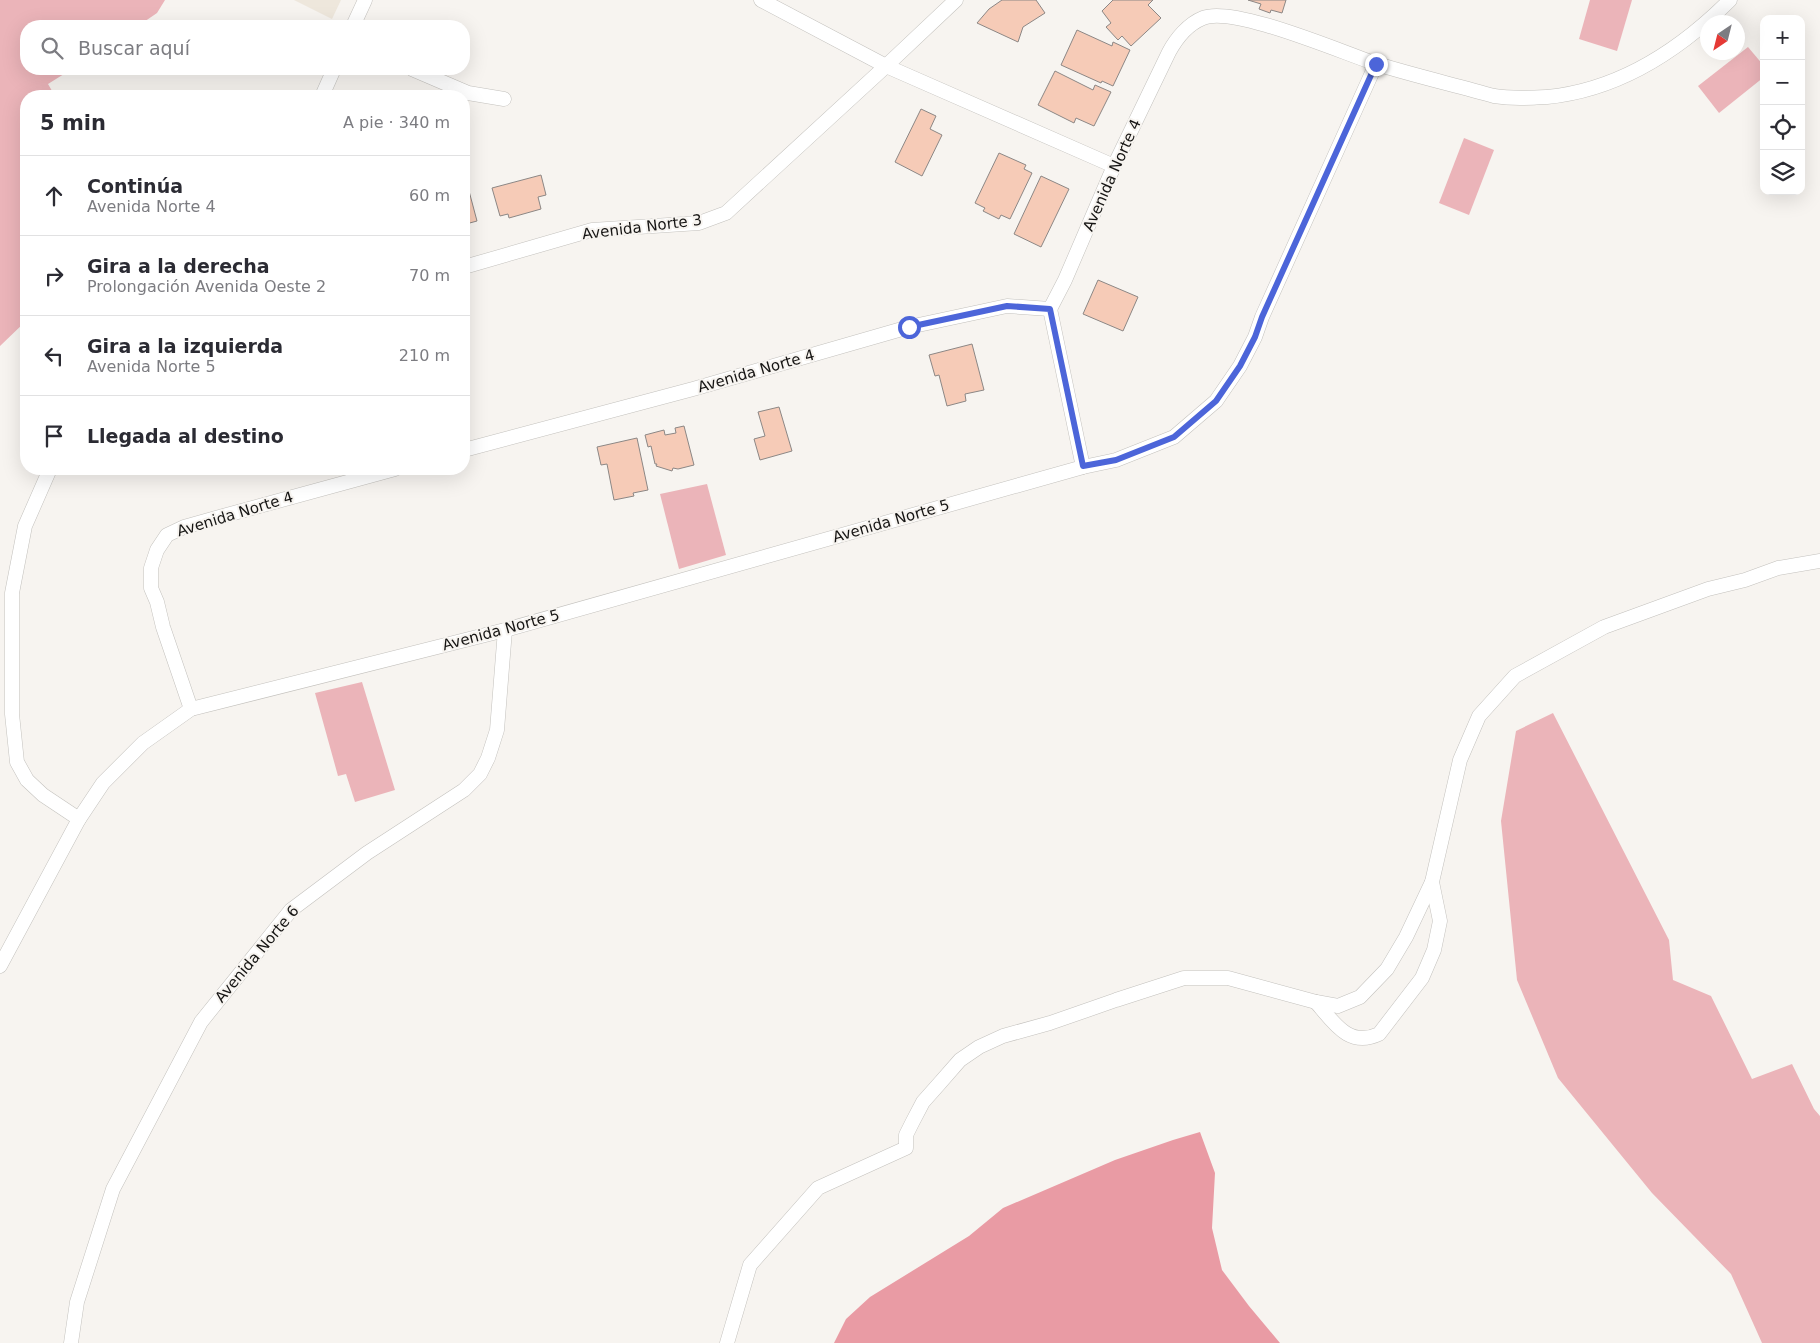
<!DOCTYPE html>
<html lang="es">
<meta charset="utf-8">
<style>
body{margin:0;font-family:"DejaVu Sans",sans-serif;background:#f2f2f3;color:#2b2b33}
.controls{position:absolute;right:15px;top:15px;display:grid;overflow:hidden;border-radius:10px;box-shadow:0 5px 20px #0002}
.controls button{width:45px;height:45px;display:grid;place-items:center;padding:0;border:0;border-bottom:1px solid #e1e1e2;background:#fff;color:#2b2b33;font:25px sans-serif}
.compass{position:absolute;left:1700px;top:15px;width:45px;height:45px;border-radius:50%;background:#fff;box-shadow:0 5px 20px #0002;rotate:215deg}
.stop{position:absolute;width:15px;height:15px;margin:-11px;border:4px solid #4c65d9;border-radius:50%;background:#fff}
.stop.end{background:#4c65d9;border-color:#fff;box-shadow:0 1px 5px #0008}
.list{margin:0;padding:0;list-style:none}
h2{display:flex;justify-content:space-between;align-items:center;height:65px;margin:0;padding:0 20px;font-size:21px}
h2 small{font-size:16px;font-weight:400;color:#7c7c81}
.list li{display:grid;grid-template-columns:32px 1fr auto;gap:15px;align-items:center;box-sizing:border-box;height:80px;padding:0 20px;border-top:1px solid #e1e1e2}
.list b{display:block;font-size:19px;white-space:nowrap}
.list p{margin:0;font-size:16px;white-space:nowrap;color:#7c7c81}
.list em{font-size:16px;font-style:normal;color:#7c7c81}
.icon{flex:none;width:28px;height:28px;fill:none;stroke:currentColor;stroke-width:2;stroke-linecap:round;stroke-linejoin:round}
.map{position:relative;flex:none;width:1820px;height:1343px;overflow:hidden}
.search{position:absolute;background:#fff;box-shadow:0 5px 20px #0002;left:20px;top:20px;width:450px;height:55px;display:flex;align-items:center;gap:12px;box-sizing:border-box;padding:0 18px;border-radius:20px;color:#7c7c81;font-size:19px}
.panel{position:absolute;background:#fff;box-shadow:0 5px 20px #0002;left:20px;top:90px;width:450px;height:385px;border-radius:20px}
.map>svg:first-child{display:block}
.built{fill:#eee7dc}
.green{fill:#ebb4b9}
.forest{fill:#e99ba4}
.building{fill:#f6cbb7;stroke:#8c8785}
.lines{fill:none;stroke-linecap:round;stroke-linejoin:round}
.minor-casing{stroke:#c3c1bd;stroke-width:15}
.minor{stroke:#fff;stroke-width:14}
.route{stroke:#4c65d9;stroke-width:6}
.labels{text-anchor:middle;stroke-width:4;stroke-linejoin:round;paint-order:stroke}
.street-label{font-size:15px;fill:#151413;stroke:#f7f4f0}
</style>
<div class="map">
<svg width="1820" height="1343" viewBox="0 0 1820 1343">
<rect width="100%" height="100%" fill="#f7f4f0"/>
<polygon class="built" points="294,0 341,0 332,19"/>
<g class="green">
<polygon points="0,0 165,0 157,13 138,26 26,26 26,69 72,69 48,84 55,96 26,96 26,321 0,346"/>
<polygon points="1590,0 1632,0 1617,51 1579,39"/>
<polygon points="1748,47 1764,66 1764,77 1719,113 1698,86"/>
<polygon points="1464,138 1494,150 1469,215 1439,203"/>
<polygon points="707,484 726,555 679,569 660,494"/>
<polygon points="362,682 395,790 355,802 346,774 338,776 315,693"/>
<polygon points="1553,713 1669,940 1673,980 1711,996 1752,1079 1792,1064 1814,1109 1820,1116 1820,1343 1762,1343 1731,1274 1652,1193 1558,1078 1517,980 1501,821 1516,731"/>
</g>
<polygon class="forest" points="1200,1132 1215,1173 1212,1228 1222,1270 1249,1306 1280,1343 834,1343 846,1319 870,1297 969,1236 1003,1208 1115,1160 1173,1140"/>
<g class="building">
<polygon points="1002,0 1036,0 1045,13 1023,27 1018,42 977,23 989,9"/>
<polygon points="1113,0 1153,0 1148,5 1161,18 1131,46 1122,36 1118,40 1106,27 1111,23 1102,11"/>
<polygon points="1248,0 1286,0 1282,13 1271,10 1270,13 1259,9 1261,4"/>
<polygon points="1077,30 1112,46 1113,42 1130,50 1113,86 1102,81 1101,83 1061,65"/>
<polygon points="1055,71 1093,90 1095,85 1111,92 1094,126 1076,118 1074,123 1038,105"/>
<polygon points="921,109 936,116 930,129 942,135 922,176 895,162"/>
<polygon points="999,153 1026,165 1024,169 1032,173 1010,219 1001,215 999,219 983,211 985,208 975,203"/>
<polygon points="541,175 546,195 538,197 541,209 509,218 508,214 500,216 492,188"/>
<polygon points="1041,176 1069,189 1041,247 1014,234"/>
<polygon points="469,191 477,221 466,224 469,233 464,234 464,193"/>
<polygon points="1098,280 1138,297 1123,331 1083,314"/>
<polygon points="972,344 984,390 965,394 966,401 947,406 939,375 935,376 929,355"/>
<polygon points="779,407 792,451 760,460 754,439 765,436 758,412"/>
<polygon points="684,426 694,465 678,469 673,468 672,471 656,466 657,464 655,464 651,446 648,447 645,435 664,430 665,435 676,433 675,428"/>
<polygon points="637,438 648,490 633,493 634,496 614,500 607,464 601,465 597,447"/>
</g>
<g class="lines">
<g class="minor-casing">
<g id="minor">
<polyline points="761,0 886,66 1114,166"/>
<polyline points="353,26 365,0"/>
<polyline points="412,69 468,93 504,99"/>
<polyline points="322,96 334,69"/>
<polyline points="464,267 592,230 699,223 726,213 886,66 956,0"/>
<polyline points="1050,309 1083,467"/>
<path d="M464 450 693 389 909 327 1007 306 1050 309 1065 280 1114 166 1169 52C1176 39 1188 24 1203 18 1233 5 1343 53 1377 64 1416 76 1455 85 1494 96 1512 99 1529 98 1547 97 1619 90 1680 50 1730 0"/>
<polyline points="50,469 25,526 12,593 12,714 17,762 27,780 43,795 79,819 103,783 143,743 191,709 505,630 1083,467 1116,460 1174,437 1216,401 1240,366 1255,337 1262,317 1376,64"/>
<polyline points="191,709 163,627 157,602 151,588 151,568 157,550 167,535 184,527 223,516 395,469"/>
<polyline points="0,966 79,819"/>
<path d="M1316 1002C1334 1023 1349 1048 1379 1034L1422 978 1434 950 1440 921 1432 882"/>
<polyline points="71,1343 77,1302 113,1189 201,1022 291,910 367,853 464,790 480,774 488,758 497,730 505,630"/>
<polyline points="727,1343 750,1265 818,1188 906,1148 906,1135 912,1123 923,1102 939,1084 960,1060 979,1047 1003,1036 1050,1023 1116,1000 1184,978 1228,978 1316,1002 1338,1006 1360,997 1387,969 1406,937 1432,882 1460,760 1479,716 1515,676 1604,627 1708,589 1745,580 1778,568 1820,561"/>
</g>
</g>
<use href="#minor" class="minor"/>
</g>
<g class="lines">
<polyline class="route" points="909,327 1007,306 1050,309 1083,466 1116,460 1174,437 1216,401 1240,366 1255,337 1262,317 1376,64"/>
</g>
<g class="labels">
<g class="street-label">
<text transform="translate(1112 175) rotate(-66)" y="5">Avenida Norte 4</text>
<text transform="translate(642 227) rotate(-7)" y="5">Avenida Norte 3</text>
<text transform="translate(756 371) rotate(-16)" y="5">Avenida Norte 4</text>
<text transform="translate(235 514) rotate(-17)" y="5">Avenida Norte 4</text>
<text transform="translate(891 521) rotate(-16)" y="5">Avenida Norte 5</text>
<text transform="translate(501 630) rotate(-15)" y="5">Avenida Norte 5</text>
<text transform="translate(257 954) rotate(-50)" y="5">Avenida Norte 6</text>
</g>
</g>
</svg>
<div class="controls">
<button>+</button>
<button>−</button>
<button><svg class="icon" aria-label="locate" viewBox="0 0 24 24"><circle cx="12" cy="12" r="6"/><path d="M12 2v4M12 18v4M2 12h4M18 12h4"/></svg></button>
<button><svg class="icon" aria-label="layers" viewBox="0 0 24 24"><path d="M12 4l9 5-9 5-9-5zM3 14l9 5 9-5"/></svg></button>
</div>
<svg class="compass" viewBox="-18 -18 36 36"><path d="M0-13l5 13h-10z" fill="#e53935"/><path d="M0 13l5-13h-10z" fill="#7c7c81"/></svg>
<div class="stop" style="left:909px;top:327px"></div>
<div class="stop end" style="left:1376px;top:64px"></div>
<div class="search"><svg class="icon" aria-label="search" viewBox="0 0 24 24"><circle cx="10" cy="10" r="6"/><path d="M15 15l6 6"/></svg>Buscar aquí</div>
<section class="panel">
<h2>5 min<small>A pie · 340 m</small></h2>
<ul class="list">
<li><svg class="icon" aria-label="ahead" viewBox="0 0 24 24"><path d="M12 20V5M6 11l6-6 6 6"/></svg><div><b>Continúa</b><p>Avenida Norte 4</p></div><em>60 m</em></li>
<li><svg class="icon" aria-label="right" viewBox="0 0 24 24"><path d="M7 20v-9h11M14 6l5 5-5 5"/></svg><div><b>Gira a la derecha</b><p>Prolongación Avenida Oeste 2</p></div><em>70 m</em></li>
<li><svg class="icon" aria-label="left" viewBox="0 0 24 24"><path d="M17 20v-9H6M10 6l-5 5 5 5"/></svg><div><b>Gira a la izquierda</b><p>Avenida Norte 5</p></div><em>210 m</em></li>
<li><svg class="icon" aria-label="arrive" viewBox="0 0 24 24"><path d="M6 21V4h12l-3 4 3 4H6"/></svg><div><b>Llegada al destino</b></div></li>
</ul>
</section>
</div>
